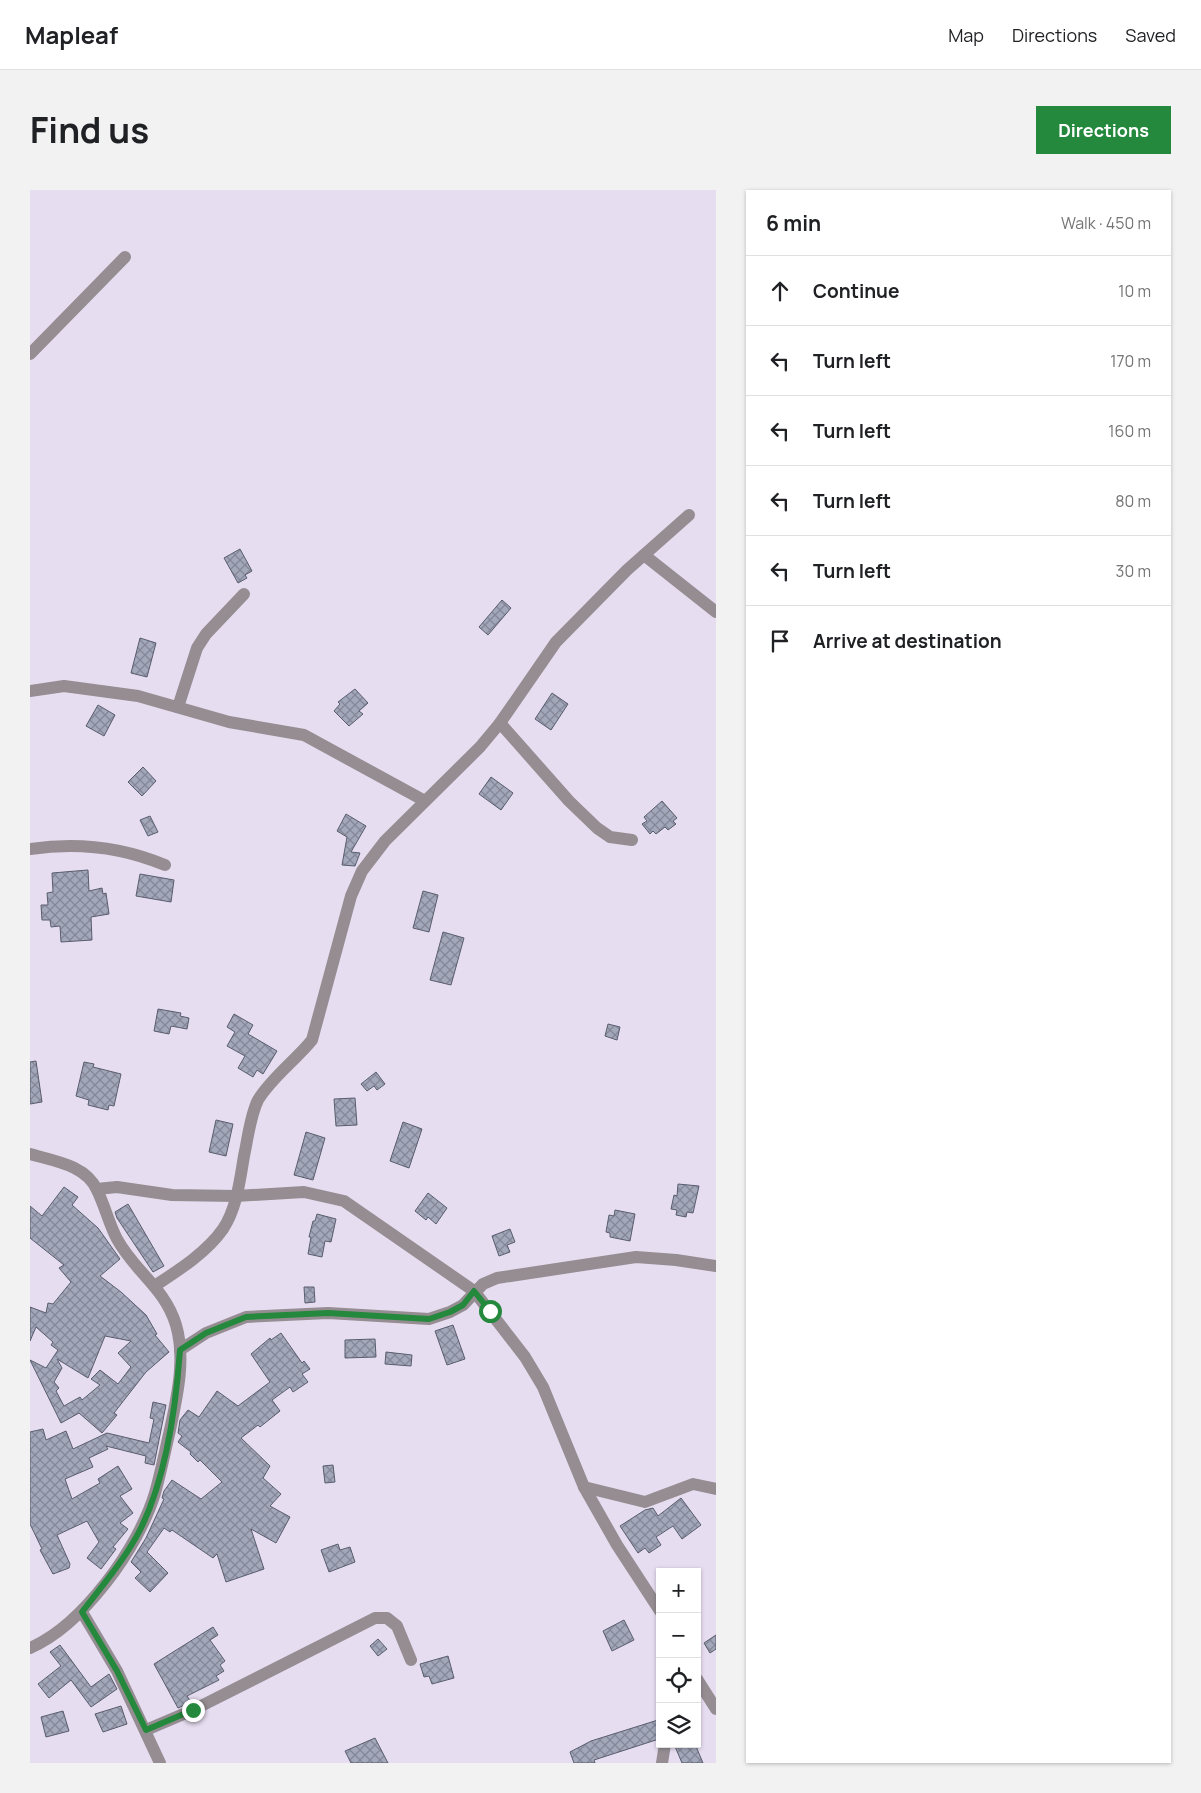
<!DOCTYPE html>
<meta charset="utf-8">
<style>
body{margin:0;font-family:Manrope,sans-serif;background:#f2f2f2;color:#202124}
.controls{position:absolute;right:15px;bottom:15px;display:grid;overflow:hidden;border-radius:0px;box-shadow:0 1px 4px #0004}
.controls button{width:45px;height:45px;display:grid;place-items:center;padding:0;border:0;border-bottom:1px solid #e0e0e0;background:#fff;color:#202124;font:25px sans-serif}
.stop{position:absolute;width:15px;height:15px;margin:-11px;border:4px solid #24883d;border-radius:50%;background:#fff}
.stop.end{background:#24883d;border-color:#fff;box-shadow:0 1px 5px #0008}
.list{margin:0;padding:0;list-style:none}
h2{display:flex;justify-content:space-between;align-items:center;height:65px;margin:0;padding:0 20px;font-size:21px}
h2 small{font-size:16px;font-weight:400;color:#757577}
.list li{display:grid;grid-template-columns:32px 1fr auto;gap:15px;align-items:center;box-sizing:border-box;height:70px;padding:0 20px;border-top:1px solid #e0e0e0}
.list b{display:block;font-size:19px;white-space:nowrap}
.list em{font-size:16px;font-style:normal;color:#757577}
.icon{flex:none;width:28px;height:28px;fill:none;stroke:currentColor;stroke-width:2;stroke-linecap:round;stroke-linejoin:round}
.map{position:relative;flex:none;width:686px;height:1573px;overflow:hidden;border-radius:0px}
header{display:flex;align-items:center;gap:30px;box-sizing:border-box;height:70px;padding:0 25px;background:#fff;border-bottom:1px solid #e0e0e0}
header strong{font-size:24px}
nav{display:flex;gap:28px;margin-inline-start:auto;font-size:18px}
.intro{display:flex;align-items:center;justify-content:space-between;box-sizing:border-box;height:120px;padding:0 30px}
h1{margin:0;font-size:35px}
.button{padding:12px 22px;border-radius:0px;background:#24883d;color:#fff;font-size:18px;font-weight:700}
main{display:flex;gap:30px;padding:0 30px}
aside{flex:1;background:#fff;border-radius:0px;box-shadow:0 1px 4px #0004}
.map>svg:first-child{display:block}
.building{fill:url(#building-cross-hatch);stroke:#595d6e;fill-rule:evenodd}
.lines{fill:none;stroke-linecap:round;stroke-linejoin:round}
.street{stroke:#958d92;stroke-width:12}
.route{stroke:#24883d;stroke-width:6}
</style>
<header>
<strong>Mapleaf</strong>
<nav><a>Map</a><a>Directions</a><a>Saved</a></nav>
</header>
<div class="intro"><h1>Find us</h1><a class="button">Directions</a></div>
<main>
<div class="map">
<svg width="686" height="1573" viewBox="0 0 686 1573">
<defs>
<pattern id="building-cross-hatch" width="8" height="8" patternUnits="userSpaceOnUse" patternTransform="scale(1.25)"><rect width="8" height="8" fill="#a2a7ba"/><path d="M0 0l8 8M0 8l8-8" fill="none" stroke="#838797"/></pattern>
</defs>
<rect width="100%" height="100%" fill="#e6ddf0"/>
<g class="building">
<polygon points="210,359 222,381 215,385 217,388 208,393 194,368"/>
<polygon points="472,410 481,418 458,445 449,437"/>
<polygon points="110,448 126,453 117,487 101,483"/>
<polygon points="325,499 338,513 329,521 333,524 319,536 304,521 310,514 308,512"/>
<polygon points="522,503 538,514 521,540 505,529"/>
<polygon points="68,515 85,525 74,546 56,536"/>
<polygon points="113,577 126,591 112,606 98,592"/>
<polygon points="461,587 483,603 471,620 449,604"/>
<polygon points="632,611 647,628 643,631 646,634 638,640 635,637 626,644 623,641 620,644 612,634 617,631 614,627"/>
<polygon points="316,624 336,636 321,662 330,663 325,676 312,675 317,647 307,641"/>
<polygon points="120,626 128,642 118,646 110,630"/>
<polygon points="58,680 59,701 72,698 73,704 76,703 79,724 61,727 62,750 31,752 30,736 21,737 20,730 12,730 11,715 18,715 17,703 23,702 22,683"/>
<polygon points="110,684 144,690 141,712 106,706"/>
<polygon points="393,701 408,705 399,742 383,738"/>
<polygon points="413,742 434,748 421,795 400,790"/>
<polygon points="128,819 151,823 150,826 159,828 157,839 141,836 139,844 124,841"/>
<polygon points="204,824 223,835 218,844 247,861 233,884 227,880 223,887 208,878 215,866 197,856 205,842 197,837"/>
<polygon points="578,834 590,837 587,850 575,846"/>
<polygon points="6,871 12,912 0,914 0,872"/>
<polygon points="54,872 64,874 63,877 91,884 84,916 79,915 78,920 58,915 59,910 46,906"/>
<polygon points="346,882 355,894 347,900 344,896 337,901 331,894"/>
<polygon points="325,908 327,935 306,936 304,909"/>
<polygon points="186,930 203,934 196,966 179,962"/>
<polygon points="373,932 392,939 379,978 360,971"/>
<polygon points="276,942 295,948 283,990 264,985"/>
<polygon points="648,994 669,996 663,1023 657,1022 656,1027 646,1025 647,1020 641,1019 644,1005 647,1006"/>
<path d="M34 997 48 1007 42 1015 68 1038 90 1069 70 1086 91 1102 116 1125 127 1144 125 1145 139 1162 116 1182 84 1223 87 1225 72 1243 49 1223 31 1233 0 1170 16 1178 28 1160 21 1155 23 1152 6 1137 0 1151V1117L16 1123 18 1113 23 1114 41 1092 29 1078 34 1075 0 1048V1016L12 1026ZM75 1146 101 1151 88 1163 101 1177 88 1194 70 1180 61 1189 70 1195 52 1210 50 1207 34 1216 26 1201 29 1198 24 1192 32 1178 27 1169 58 1188Z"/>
<polygon points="398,1003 417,1018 406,1034 398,1027 396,1030 385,1021"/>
<polygon points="98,1014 134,1076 123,1082 87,1028 85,1022"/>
<polygon points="585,1020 605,1024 600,1051 580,1047 580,1043 576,1042 579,1025 584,1026"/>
<polygon points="287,1024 306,1029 301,1052 295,1051 292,1067 278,1064 281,1047 279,1047 283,1031 285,1031"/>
<polygon points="480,1039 485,1052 477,1055 480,1062 469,1066 462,1046"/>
<polygon points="274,1097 284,1097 285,1112 275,1113"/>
<polygon points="423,1135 435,1169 417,1175 405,1141"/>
<polygon points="251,1143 272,1173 274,1171 280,1179 272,1184 278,1192 263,1202 260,1197 242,1210 250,1221 230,1237 228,1235 211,1248 240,1276 233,1288 251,1304 240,1316 260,1327 246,1353 221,1339 234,1379 196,1392 187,1364 183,1368 142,1340 140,1342 134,1338 117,1362 138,1383 120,1402 105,1388 111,1382 101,1372 116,1348 134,1309 132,1308 134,1301 142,1290 171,1309 192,1292 170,1270 168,1272 160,1264 161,1262 148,1252 152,1246 148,1243 150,1230 158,1220 169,1227 187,1201 208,1216 240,1192 221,1164 240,1148 241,1150"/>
<polygon points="345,1149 346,1167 315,1168 315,1150"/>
<polygon points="356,1162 382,1165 381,1176 355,1174"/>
<polygon points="123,1212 136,1215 124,1275 115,1273 116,1266 76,1256 78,1259 59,1268 63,1277 35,1289 42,1309 70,1293 68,1289 88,1276 102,1299 90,1306 103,1323 90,1333 98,1339 83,1357 86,1359 71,1379 57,1368 69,1352 57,1331 27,1345 40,1374 39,1378 23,1384 10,1360 12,1359 0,1334 0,1242 13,1239 16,1250 36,1241 43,1259 77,1243 119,1253 124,1229 120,1228"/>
<polygon points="303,1275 305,1292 295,1293 293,1276"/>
<polygon points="651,1308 671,1335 652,1349 643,1336 626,1347 631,1355 619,1363 615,1358 608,1363 590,1336 615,1320 623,1318 628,1326"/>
<polygon points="308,1354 310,1360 320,1357 325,1372 299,1382 291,1360"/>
<polygon points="594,1430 604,1450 582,1461 573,1441"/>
<polygon points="183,1437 188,1445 180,1450 195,1471 190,1475 194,1481 186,1486 189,1490 157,1506 161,1512 148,1518 124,1474"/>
<polygon points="686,1445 686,1459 680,1463 674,1453"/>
<polygon points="348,1449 357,1459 348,1466 340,1456"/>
<polygon points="30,1455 61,1497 79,1484 87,1499 61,1517 41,1490 19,1508 8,1494 31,1476 20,1462"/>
<polygon points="418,1466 424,1488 402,1494 399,1486 394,1487 390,1474"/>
<polygon points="91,1516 97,1534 73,1542 65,1524"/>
<polygon points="33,1521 39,1541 16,1547 11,1527"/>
<polygon points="628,1530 629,1549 564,1570 565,1573 544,1573 540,1562 561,1551"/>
<polygon points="345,1548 358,1573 321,1573 315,1561"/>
<polygon points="644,1554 665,1554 673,1573 652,1573"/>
</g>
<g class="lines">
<g class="street">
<polyline points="0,164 95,67"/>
<polyline points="614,365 686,422"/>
<polyline points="0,501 34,496 108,506 199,532 274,545 395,611"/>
<polyline points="148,517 167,458 176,444 214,404"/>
<polyline points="470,533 539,611 567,638 580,647 602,650"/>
<path d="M0 659C46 652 92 657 135 675"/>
<path d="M0 964C24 971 56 975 67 1000 75 1016 79 1034 87 1049 105 1082 135 1098 146 1135 156 1169 147 1207 140 1240 135 1261 131 1282 125 1303 109 1357 53 1435 0 1458"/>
<polyline points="67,999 87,997 142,1005 206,1006 274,1002 314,1011 444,1101 495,1167 513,1197 554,1297 587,1355 630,1421"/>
<path d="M126 1095C149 1080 177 1062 193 1039 207 1018 210 989 214 966 218 948 220 926 228 910 242 887 265 871 282 850L321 706 332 681 355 651 450 557 470 533 526 452 597 380 659 325"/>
<polyline points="150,1160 176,1143 216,1127 298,1123 399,1129 420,1122 433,1115 453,1094 467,1088 606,1067 646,1070 686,1076"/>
<polyline points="554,1297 615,1312 663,1294 686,1299"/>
<polyline points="52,1422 87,1481 130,1573"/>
<polyline points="667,1489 686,1519"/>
<polyline points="116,1540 163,1520 345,1428 357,1428 367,1436 381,1470"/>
<polyline points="632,1573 635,1554"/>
</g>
</g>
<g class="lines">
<path class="route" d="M163 1520 116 1540 87 1481 52 1422C73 1395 96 1368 111 1338 136 1287 146 1216 150 1160L176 1143 216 1127 298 1123 399 1129 420 1122 433 1115 444 1101 460 1121"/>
</g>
</svg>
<div class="controls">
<button>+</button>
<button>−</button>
<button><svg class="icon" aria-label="locate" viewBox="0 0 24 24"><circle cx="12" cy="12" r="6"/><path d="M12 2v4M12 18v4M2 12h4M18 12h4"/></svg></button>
<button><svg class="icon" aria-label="layers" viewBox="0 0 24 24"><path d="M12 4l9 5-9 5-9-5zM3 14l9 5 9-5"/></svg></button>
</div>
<div class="stop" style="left:460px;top:1121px"></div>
<div class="stop end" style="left:163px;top:1520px"></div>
</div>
<aside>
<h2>6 min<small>Walk · 450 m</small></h2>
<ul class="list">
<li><svg class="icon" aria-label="ahead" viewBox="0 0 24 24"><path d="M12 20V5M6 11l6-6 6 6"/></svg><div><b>Continue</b></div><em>10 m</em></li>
<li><svg class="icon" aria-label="left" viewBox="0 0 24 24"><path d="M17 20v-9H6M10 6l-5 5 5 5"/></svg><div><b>Turn left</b></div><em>170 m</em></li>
<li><svg class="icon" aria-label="left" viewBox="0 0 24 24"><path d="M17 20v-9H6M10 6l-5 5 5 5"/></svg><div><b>Turn left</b></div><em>160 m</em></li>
<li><svg class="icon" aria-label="left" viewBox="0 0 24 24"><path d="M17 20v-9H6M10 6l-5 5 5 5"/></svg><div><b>Turn left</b></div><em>80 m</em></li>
<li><svg class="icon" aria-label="left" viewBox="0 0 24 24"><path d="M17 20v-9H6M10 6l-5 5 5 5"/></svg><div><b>Turn left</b></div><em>30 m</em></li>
<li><svg class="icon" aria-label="arrive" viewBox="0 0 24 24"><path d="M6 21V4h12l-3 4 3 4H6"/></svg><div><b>Arrive at destination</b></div></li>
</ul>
</aside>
</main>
